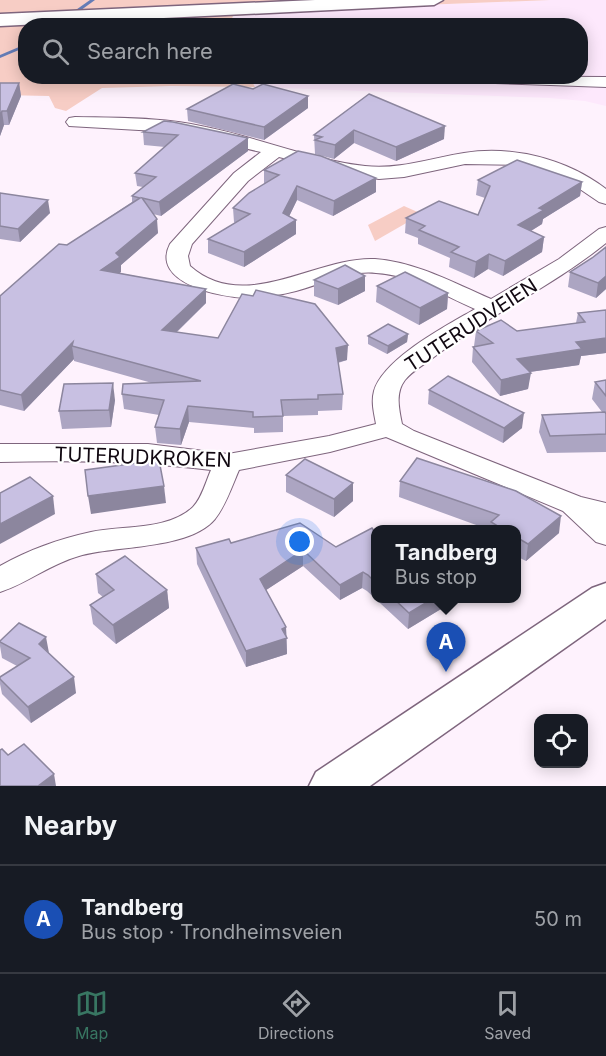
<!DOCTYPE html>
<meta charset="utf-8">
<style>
body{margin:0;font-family:Inter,sans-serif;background:#242831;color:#f1f3f6}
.controls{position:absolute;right:18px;bottom:18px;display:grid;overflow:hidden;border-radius:12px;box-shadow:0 3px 15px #0003}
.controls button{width:54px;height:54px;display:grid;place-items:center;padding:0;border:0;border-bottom:2px solid #363941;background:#171b24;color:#f1f3f6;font:30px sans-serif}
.you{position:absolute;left:300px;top:542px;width:21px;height:21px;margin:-15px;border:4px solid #fff;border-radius:50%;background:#1a73e8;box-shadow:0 0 0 9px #1a73e833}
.badge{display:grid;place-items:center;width:39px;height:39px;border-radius:50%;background:#387662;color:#fff;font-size:20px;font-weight:700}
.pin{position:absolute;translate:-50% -50px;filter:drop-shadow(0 2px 3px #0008)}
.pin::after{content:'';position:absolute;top:32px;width:21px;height:18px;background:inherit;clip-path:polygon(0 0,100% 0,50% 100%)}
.popup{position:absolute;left:371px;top:525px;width:150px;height:78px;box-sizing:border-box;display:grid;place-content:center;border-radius:12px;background:#171b24;filter:drop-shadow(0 2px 4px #0005);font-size:20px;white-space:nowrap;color:#9ea1a6}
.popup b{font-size:22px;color:#f1f3f6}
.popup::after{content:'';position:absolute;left:50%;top:100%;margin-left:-12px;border:12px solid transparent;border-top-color:#171b24}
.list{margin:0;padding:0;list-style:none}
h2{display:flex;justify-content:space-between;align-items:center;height:78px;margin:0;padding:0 24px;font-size:26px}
h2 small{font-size:20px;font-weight:400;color:#9ea1a6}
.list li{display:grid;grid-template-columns:39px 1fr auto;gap:18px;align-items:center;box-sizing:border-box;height:108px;padding:0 24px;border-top:2px solid #363941}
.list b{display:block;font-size:22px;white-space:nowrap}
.list p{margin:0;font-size:20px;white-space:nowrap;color:#9ea1a6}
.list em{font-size:20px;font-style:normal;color:#9ea1a6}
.icon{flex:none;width:33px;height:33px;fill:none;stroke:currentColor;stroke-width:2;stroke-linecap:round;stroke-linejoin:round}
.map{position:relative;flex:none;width:606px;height:786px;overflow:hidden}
.search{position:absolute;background:#171b24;box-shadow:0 3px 15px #0003;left:18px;right:18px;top:18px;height:66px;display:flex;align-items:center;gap:15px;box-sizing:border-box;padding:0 21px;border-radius:24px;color:#9ea1a6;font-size:22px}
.sheet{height:186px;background:#171b24}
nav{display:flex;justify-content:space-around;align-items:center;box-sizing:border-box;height:84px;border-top:2px solid #363941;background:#171b24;font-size:16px;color:#9ea1a6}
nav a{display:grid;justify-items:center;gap:3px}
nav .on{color:#387662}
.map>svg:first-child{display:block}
.built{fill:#fde8fc}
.green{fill:#f7cdc5}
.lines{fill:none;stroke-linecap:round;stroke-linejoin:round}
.stream{fill:#647cb6;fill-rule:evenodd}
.minor-casing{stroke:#7e657d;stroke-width:2}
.major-casing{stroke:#7e657d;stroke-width:3}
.highway-casing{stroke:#7e657d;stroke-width:3}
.minor{fill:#fff;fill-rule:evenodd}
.major{fill:#fff;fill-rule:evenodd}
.highway{fill:#fff;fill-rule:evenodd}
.wall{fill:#aca5c2}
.shaded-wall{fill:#8c869e}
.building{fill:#c8c0e2;stroke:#8c869e;stroke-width:1.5}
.labels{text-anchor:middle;stroke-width:4.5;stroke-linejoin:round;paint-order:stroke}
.street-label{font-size:20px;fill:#110811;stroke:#fff}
</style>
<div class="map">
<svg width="606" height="786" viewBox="0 0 606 786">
<rect width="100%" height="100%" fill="#fef2fd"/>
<polygon class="built" points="550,0 606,0 606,106 585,101 549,98 255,87 249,77 580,76 580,26 229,24 233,17 321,9"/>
<g class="green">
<polygon points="0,0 550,0 321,9 233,16 229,26 26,26 26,76 249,76 255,87 171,86 102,88 66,111 55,108 49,96 0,95"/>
<polygon points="404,206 422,214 375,241 368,225"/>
</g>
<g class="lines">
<g class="stream">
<polygon points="90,0 95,0 59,26 53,26"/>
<polygon points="26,44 26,47 0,58 0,55"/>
</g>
<g class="minor-casing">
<g id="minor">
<polygon points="492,22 532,22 539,26 485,26"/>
<polygon points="428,76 606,77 606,87 436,81"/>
<path d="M75 117C119 118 163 117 206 127 260 138 311 160 365 166 399 170 431 158 464 153 512 145 567 159 606 189V204L599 202 568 181 521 165 465 164 404 177 379 179 346 174 279 157 248 181 192 244 188 256 190 266C245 315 316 256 375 259 416 262 454 283 491 299L559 259 599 229 606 227V243C552 287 488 315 434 357 425 364 412 371 405 380 395 393 399 409 402 424L414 431 581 497 606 503V545L596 542 563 511 386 437 330 452 239 470C232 486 226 505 215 519 189 550 116 545 79 556 50 564 26 584 0 592V566C28 550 59 539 91 532 122 525 168 531 193 507 202 498 206 481 211 470 140 461 71 460 0 462V444H148L228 454 329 436 376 424C374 413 371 402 374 391 384 358 446 326 475 309 443 295 411 275 376 273 348 270 323 284 296 291 280 295 263 298 246 298 220 297 150 283 170 244L234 173 261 152 174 132 69 126 66 122 69 118Z"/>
</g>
</g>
<g class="major-casing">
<polygon id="major" points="606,583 606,619 370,786 309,786 316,772 592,588"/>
</g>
<g class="highway-casing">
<polygon id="highway" points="315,0 443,0 434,5 0,26 0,14"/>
</g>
<use href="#minor" class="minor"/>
<use href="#major" class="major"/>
<use href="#highway" class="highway"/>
</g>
<g class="wall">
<polygon points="0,83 19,83 21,96 9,125 4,125 0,136"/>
<polygon points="253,89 308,108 264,140 188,121 187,109"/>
<polygon points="369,94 444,139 396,161 354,143 334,159 315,154 314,135"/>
<polygon points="143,132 248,138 248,151 161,216 153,214 158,233 121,265 121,272 119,273 206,289 206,303 177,332 347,360 338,363 343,394 342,410 318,411 318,415 283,416 283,432 254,433 254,428 189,422 181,445 157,443 155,427 159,415 124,409 122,394 152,383 74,361 74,359 24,411 0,405 0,296 67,245 132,202 132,196 143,187 137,186 135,173 165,147 144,145"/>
<polygon points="264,170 376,178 376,192 333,216 297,200 289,216 296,220 296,234 244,267 208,253 208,239 235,223 234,222 233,208 264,184"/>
<polygon points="478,180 582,182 580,196 543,219 542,224 531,231 544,237 542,252 503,276 488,269 474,278 449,267 450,258 418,244 418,238 405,233 406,218 478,215 485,198 476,195"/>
<polygon points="0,193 50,213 20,242 0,239"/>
<polygon points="606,247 606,289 596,298 568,287 570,272 592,258"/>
<polygon points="365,276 365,291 338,305 314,296 314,280"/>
<polygon points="377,286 448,293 447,309 419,325 376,302"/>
<polygon points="606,310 606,353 581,356 579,365 530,372 528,389 500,396 472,362 473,347 475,346 474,346 476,331 517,331 576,323 578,313"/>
<polygon points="408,334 407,342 387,354 368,344 368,336"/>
<polygon points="606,380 606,452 547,453 539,432 542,415 602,412 592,399 595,382"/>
<polygon points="429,390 522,428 503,443 428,404"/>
<polygon points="115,400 111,427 62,429 59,411"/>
<polygon points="286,475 353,483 353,501 334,517 286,492"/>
<polygon points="400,481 559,533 526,561 516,556 516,530 490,530 399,497"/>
<polygon points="375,532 375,598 442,598 441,609 408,629 367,591 362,588 340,600 303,566 266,590 286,627 287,654 246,667 197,564 196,548 231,543 336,547"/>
<polygon points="96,574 167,590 169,608 116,644 93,624 90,605 103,597 98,593"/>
<polygon points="0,641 49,653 76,693 31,723 2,694 0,684 0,677 17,666 2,658 0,646"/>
</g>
<g class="shaded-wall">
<polygon points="19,83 21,96 9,125 7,111"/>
<polygon points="308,96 308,108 264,140 264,127"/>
<polygon points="2,111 4,125 0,136 0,117"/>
<polygon points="445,126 444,139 396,161 396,147"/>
<polygon points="354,130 354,143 334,159 335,145"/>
<polygon points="248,138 248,151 161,216 159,202"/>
<polygon points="376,178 376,192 333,216 334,201"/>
<polygon points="582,182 580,196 543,219 542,224 516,240 518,225 539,208"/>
<polygon points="297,186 297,200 284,227 296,220 296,234 244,267 244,252 283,213"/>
<polygon points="48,200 50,213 20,242 18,229"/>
<polygon points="157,219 158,233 121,265 121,272 103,285 101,270 116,253"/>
<polygon points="544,237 542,252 503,276 505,261"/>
<polygon points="489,254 488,269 474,278 476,262"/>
<polygon points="365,276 365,291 338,305 338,289"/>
<polygon points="606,276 606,289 596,298 598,283"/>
<polygon points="206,289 206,303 163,345 162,330"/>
<polygon points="448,293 447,309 419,325 420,308"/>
<polygon points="408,334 407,342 387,354 388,346"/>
<polygon points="606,338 606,353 581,356 579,365 515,374 517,359 576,342"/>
<polygon points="73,342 72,346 74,359 24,411 21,395"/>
<polygon points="348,345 347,360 335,363 336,348"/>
<polygon points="531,373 528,389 500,396 501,380"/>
<polygon points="113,383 115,400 111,427 109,410"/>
<polygon points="188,406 189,422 181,445 180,429"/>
<polygon points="524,413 522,428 503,443 504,428"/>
<polygon points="353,483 353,501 334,517 334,499"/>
<polygon points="164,486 166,503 91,514 88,496"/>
<polygon points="53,496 55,514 0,544 0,524"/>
<polygon points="561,516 559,533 526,561 528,544"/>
<polygon points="303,550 303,566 260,594 260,579"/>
<polygon points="363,572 362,588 340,600 340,585"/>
<polygon points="167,590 169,608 116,644 113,625"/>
<polygon points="434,598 442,598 441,609 408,629 409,613"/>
<polygon points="286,627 287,654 246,667 246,651 282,629"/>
<polygon points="46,637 49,653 39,644"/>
<polygon points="74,677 76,693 31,723 28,707"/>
<polygon points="54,774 56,786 38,786"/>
</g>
<g class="building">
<polygon points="0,83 19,83 7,111 2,111 0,117"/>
<polygon points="233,84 253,89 263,84 308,96 264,127 187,109"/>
<polygon points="369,94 445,126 396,147 354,130 335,145 315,140 322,137 314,135"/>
<polygon points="164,121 173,122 248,138 159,202 142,198 157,219 116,253 120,257 101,270 206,289 162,330 218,338 242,294 253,296 256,290 315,304 348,345 336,348 343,394 318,395 318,399 281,400 283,416 253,417 253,412 188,406 180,429 155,427 164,400 122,394 123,384 201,381 72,346 73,342 21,395 0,390 0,296 59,244 67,245 140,198 132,196 156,177 135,173 178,135 143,132"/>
<polygon points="298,151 321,156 376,178 334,201 297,186 283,213 296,220 244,252 208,239 250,214 233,208 249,193 279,175 264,170"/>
<polygon points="517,160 582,182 539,208 544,210 518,225 544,237 505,261 489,254 476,262 451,252 459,247 419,230 425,226 406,218 439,201 478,215 490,186 478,180"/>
<polygon points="0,193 48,200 18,229 0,226"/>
<polygon points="606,247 606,276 598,283 570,272 592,258"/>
<polygon points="345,265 365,276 338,289 314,280"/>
<polygon points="405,272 448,293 420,308 377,286"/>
<polygon points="606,310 606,338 576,342 582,349 517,359 531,373 501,380 473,347 493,343 476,331 501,320 517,331 585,322 578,313"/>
<polygon points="388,324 408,334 388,346 368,336"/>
<polygon points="448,376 524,413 504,428 429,390"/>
<polygon points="606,380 606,396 595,382"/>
<polygon points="113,383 109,410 59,411 64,384"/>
<polygon points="605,412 606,414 606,434 550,436 542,415"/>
<polygon points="417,458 516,491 561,516 528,544 516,537 516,530 504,530 491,522 499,515 400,481"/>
<polygon points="305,459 353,483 334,499 286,475"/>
<polygon points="159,460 164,486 88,496 85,470"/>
<polygon points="30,477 53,496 0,524 0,493"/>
<polygon points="300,523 336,547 372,528 375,532 375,582 368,575 363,572 340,585 303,550 260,579 286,627 282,629 287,638 246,651 196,548 229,539 231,543"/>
<polygon points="125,556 167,590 113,625 90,605 114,590 96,574"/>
<polygon points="393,598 434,598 409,613"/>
<polygon points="19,623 46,637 39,644 74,677 28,707 0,679 0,677 30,658 0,642 0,641"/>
<polygon points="24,744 54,774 38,786 0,786 0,750 2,749 8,755"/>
</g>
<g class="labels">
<g class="street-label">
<text transform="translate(471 325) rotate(-33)" y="7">TUTERUDVEIEN</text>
<text transform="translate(143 457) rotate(2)" y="7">TUTERUDKROKEN</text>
</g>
</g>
</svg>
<div class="controls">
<button><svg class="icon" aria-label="locate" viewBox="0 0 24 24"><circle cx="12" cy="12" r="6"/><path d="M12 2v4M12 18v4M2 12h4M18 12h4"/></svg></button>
</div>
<div class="you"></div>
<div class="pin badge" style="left:446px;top:672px;background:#1a4fb4">A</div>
<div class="popup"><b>Tandberg</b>Bus stop</div>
<div class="search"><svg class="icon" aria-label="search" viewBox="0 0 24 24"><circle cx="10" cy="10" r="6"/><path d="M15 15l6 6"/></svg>Search here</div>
</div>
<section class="sheet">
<h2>Nearby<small></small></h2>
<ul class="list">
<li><span class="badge" style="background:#1a4fb4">A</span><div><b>Tandberg</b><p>Bus stop · Trondheimsveien</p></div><em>50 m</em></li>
</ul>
</section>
<nav>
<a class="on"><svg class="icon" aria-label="map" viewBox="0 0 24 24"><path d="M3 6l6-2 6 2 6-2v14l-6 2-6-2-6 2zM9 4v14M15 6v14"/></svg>Map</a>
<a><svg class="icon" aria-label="directions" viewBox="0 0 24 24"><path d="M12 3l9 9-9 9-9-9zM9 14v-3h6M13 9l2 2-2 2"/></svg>Directions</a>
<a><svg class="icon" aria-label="saved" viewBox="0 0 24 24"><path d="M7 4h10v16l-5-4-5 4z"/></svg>Saved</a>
</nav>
